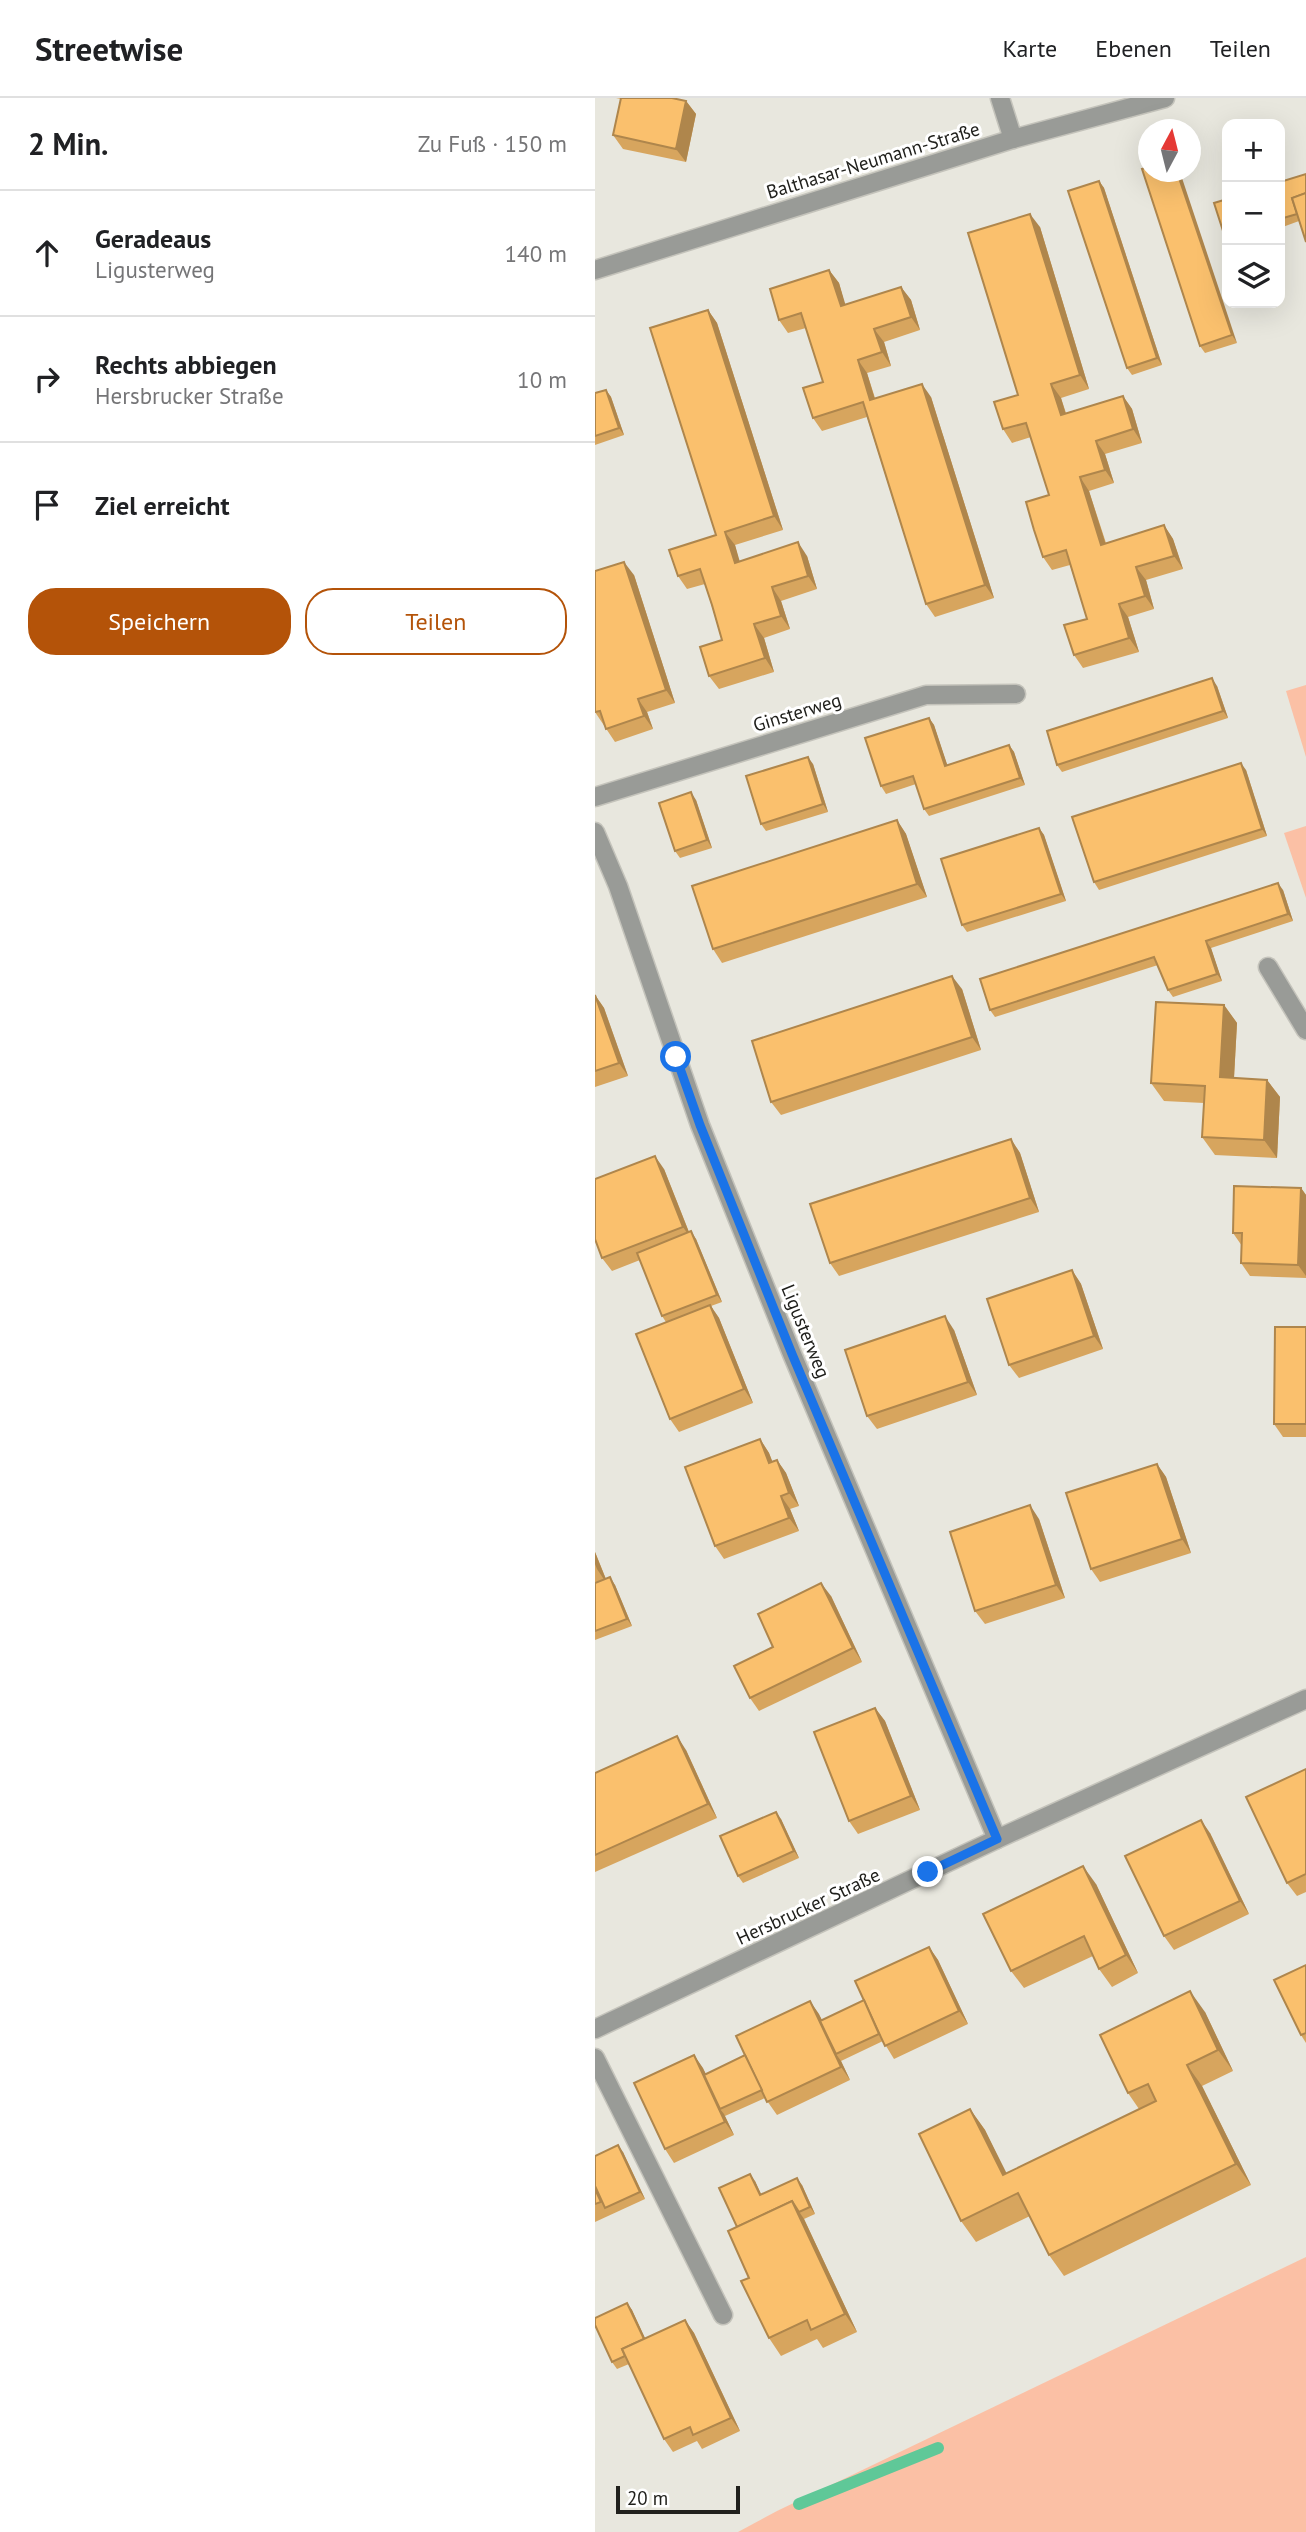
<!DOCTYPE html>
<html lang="de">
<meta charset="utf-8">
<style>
body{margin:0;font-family:"PT Sans",sans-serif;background:#f6f6f6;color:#202124}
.controls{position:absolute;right:21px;top:21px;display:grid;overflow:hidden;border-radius:14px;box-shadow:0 7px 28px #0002}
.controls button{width:63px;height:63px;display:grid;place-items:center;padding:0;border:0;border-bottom:2px solid #e0e0e0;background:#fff;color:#202124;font:35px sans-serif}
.compass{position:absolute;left:543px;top:21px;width:63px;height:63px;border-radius:50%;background:#fff;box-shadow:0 7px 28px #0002;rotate:7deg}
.scale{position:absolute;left:21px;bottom:18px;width:124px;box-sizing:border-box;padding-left:7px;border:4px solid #20201c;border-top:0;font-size:19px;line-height:24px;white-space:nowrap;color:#20201c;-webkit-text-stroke:5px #fff;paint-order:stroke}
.stop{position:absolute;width:21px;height:21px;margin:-16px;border:5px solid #1a73e8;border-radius:50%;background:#fff}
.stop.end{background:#1a73e8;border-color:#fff;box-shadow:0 2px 7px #0008}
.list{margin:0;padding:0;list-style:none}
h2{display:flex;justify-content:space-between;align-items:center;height:91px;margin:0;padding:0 28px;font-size:30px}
h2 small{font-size:23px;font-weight:400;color:#757577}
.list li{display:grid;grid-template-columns:46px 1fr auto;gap:21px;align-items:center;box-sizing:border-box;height:126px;padding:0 28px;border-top:2px solid #e0e0e0}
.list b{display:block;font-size:26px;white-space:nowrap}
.list p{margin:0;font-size:23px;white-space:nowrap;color:#757577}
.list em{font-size:23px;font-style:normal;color:#757577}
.actions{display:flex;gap:14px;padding:21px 28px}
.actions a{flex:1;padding:16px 0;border:2px solid #b45309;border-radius:28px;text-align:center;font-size:24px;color:#b45309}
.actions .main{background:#b45309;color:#fff}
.icon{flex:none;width:38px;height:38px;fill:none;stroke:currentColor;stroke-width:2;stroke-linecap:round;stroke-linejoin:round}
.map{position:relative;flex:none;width:711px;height:2434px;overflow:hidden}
header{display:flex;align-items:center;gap:42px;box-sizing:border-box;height:98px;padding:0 35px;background:#fff;border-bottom:2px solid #e0e0e0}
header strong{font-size:33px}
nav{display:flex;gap:38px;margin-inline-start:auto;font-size:24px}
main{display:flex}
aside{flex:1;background:#fff}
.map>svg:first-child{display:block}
.green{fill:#fbc0a5}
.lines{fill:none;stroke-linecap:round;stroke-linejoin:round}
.stream{stroke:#5fc898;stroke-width:12}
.minor-casing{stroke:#c4c3bb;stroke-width:21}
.minor{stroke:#999b97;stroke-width:18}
.wall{fill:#d7a55e}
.shaded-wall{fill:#af864c}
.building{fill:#fac06d;stroke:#af864c;stroke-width:2}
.route{stroke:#1a73e8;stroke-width:9}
.labels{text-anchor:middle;stroke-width:6;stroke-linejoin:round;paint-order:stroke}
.street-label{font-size:19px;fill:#20201c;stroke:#fff}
</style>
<header>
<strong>Streetwise</strong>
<nav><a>Karte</a><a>Ebenen</a><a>Teilen</a></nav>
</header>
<main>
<aside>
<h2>2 Min.<small>Zu Fuß · 150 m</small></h2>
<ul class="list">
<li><svg class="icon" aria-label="ahead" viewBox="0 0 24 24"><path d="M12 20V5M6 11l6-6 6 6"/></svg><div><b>Geradeaus</b><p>Ligusterweg</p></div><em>140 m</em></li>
<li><svg class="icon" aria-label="right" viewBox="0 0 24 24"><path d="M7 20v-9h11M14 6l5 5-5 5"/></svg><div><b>Rechts abbiegen</b><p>Hersbrucker Straße</p></div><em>10 m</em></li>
<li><svg class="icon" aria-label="arrive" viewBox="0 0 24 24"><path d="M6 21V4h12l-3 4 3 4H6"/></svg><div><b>Ziel erreicht</b></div></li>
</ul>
<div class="actions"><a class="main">Speichern</a><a>Teilen</a></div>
</aside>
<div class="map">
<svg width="711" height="2434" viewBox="0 0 711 2434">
<rect width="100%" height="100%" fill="#e8e7de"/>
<g class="green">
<polygon points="711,587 711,659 691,593"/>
<polygon points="711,728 711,800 689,735"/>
<polygon points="711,2159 711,2434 143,2434 182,2413"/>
</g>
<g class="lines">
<polyline class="stream" points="204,2406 343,2350"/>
<g class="minor-casing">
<g id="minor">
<polyline points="405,0 418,41"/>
<polyline points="0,172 418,41 570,0"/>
<polyline points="0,699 331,597 421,596"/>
<polyline points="0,734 23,788 105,1027 197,1256 402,1741"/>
<polyline points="673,869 711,932"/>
<polyline points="0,1931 402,1741 711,1601"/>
<polyline points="0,1960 128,2217"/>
</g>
</g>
<use href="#minor" class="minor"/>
</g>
<g class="wall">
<polygon points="21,0 77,0 91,3 101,16 91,64 28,51 18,37 26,1"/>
<polygon points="547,71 642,245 610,255 605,248"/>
<polygon points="711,76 704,123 685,130 685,84"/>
<polygon points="504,83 509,90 567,267 537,277 532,270"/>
<polygon points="445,129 494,291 466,300 471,315 528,298 537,311 547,345 510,356 519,385 494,393 511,445 569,427 578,441 588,471 551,482 559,511 533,519 544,554 488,570 479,557 492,521 475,467 457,472 448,459 454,397 436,339 417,345 408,331 423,297"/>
<polygon points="234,172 244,185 250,207 306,189 316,202 325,232 289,244 296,268 272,275 280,300 336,299 399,500 340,519 331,506 272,319 227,333 218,320 228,284 211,230 193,235 184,222"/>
<polygon points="113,212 122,225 188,432 140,447 144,463 212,458 222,491 186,503 195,531 169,540 179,574 124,591 114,578 127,542 110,486 92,491 83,478 121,437"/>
<polygon points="11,292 16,299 29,337 0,347 0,295"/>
<polygon points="39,477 80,605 52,614 58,631 20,644 0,614"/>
<polygon points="622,588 633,620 467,674 462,667"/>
<polygon points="334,620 339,627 352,667 414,647 419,654 430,687 334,718 329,711 321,686 291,696 286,688"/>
<polygon points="218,666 233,714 171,733 166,726"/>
<polygon points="651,672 672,738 504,792 499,784"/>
<polygon points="101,702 117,750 85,760 80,753"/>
<polygon points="302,722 311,736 332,799 127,865 118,851"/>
<polygon points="444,730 449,737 471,803 372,834 367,827"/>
<polygon points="688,792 698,823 616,850 627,883 578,899 573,892 563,867 400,919 395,912"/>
<polygon points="367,891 386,952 186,1017 176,1004"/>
<polygon points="0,897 9,910 33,978 0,989"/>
<polygon points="629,907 642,925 639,980 672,982 685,999 682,1060 620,1057 607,1039 609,1005 569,1003 556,985"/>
<polygon points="416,1041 425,1055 444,1114 244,1178 235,1165"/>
<polygon points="69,1071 94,1134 101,1141 127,1204 116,1208 124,1220 158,1305 84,1334 75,1321 71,1224 67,1218 45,1162 17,1173 7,1160"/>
<polygon points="706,1090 711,1097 711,1180 655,1178 646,1165 647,1148 638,1135"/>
<polygon points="477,1172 486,1186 508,1251 424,1280 414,1267"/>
<polygon points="711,1229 711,1339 688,1339 679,1326"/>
<polygon points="359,1232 382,1297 282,1331 272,1318"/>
<polygon points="165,1341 174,1355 177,1363 182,1362 191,1375 204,1408 195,1411 204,1433 129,1461 120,1448"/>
<polygon points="562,1366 571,1379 596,1455 505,1484 496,1471"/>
<polygon points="444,1421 470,1500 390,1526 380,1513"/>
<polygon points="0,1454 11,1481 20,1487 37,1528 0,1542"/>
<polygon points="236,1498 267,1564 164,1613 155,1600 178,1549"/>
<polygon points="280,1610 290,1623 325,1712 263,1736 254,1723"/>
<polygon points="91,1652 122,1720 0,1774 0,1675"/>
<polygon points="711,1671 711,1794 702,1798 692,1785"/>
<polygon points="186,1721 204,1760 148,1785 143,1778"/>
<polygon points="615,1735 654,1816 579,1852 569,1838"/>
<polygon points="501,1786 543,1875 517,1889 504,1871 498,1858 429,1890 416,1873"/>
<polygon points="334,1849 343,1862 373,1926 299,1961 288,1943 246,1963 255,1982 182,2017 170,2000 130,2018 129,2016 139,2037 79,2065 70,2051 99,1957 111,1976 150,1957 215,1903 227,1922 269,1902"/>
<polygon points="711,1867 711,1945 706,1937"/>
<polygon points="610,1914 638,1973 607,1988 656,2087 469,2178 454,2157 435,2118 381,2144 366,2123 375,2011 390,2032 411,2076 544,2011 533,1995"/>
<polygon points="28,2054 50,2101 0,2124 0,2058"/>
<polygon points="160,2083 166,2097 207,2087 220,2116 209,2121 262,2234 228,2250 222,2241 186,2258 174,2240 154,2180"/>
<polygon points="32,2205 37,2212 50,2241 90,2222 99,2235 145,2333 107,2351 102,2343 78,2354 69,2341 34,2266 22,2271 17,2264"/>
</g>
<g class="shaded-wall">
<polygon points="91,3 101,16 91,64 81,51"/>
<polygon points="582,74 585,74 642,245 637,237"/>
<polygon points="504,83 509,90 567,267 562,260"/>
<polygon points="435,116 445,129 494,291 485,277"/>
<polygon points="234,172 244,185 255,222 246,208"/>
<polygon points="306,189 316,202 325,232 316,219"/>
<polygon points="113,212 122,225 188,432 179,418"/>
<polygon points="279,231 289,244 296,268 287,254"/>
<polygon points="263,262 272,275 284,315 275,302"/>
<polygon points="327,286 336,299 399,500 390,487"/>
<polygon points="456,286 466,300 475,330 466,317"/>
<polygon points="11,292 16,299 29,337 24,330"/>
<polygon points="528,298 537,311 547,345 538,331"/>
<polygon points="501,343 510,356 519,385 510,372"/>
<polygon points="485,379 494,393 515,460 506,447"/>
<polygon points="569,427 578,441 588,471 579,458"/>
<polygon points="130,434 140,447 149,478 140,465"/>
<polygon points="203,444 212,458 222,491 213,478"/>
<polygon points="29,464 39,477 80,605 71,592"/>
<polygon points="541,469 551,482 559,511 550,498"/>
<polygon points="177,489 186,503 195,531 186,518"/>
<polygon points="524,506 533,519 544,554 534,540"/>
<polygon points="159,526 169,540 179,574 170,560"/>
<polygon points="617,580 622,588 633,620 628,613"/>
<polygon points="43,601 52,614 58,631 49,618"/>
<polygon points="334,620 339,627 355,675 350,668"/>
<polygon points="414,647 419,654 430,687 425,680"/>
<polygon points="213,659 218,666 233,714 228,706"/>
<polygon points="646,665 651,672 672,738 667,731"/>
<polygon points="96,694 101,702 117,750 112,742"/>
<polygon points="302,722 311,736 332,799 322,786"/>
<polygon points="444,730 449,737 471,803 466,796"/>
<polygon points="683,785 688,792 698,823 693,816"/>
<polygon points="611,843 616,850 627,883 622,876"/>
<polygon points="357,878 367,891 386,952 377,939"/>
<polygon points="0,897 9,910 33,978 24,965"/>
<polygon points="629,907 642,925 638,997 625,979"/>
<polygon points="672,982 685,999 682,1060 669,1042"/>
<polygon points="416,1041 425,1055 444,1114 435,1100"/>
<polygon points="60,1058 69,1071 97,1142 88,1129"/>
<polygon points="706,1090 711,1097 711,1178 703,1167"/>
<polygon points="96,1133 101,1141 127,1204 122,1197"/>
<polygon points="477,1172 486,1186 508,1251 499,1238"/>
<polygon points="115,1207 124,1220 158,1305 149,1291"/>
<polygon points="350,1218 359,1232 382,1297 373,1284"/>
<polygon points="165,1341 174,1355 183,1378 174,1365"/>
<polygon points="182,1362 191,1375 204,1408 194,1395"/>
<polygon points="562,1366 571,1379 596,1455 587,1441"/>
<polygon points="186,1398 195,1411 204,1433 194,1420"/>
<polygon points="435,1407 444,1421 470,1500 461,1487"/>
<polygon points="0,1454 14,1489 2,1471 0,1466"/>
<polygon points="15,1479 20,1487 37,1528 32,1521"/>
<polygon points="226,1485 236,1498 267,1564 258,1550"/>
<polygon points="280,1610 290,1623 325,1712 316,1698"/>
<polygon points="82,1638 91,1652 122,1720 113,1706"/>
<polygon points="181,1714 186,1721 204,1760 199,1753"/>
<polygon points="606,1722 615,1735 654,1816 645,1803"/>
<polygon points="488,1768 501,1786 543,1875 531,1857"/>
<polygon points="334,1849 343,1862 373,1926 364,1913"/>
<polygon points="595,1893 610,1914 638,1973 623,1952"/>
<polygon points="215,1903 224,1916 243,1955 241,1956 246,1963 255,1982 246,1969"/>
<polygon points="99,1957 108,1970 127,2010 125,2011 129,2016 139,2037 130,2024"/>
<polygon points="592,1967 607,1988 656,2087 641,2066"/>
<polygon points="375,2011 390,2032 423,2098 408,2077"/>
<polygon points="23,2047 28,2054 50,2101 45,2094"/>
<polygon points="155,2076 160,2083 170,2104 165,2097"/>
<polygon points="202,2080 207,2087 220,2116 215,2109"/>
<polygon points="197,2103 209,2121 262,2234 250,2216"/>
<polygon points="32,2205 37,2212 57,2255 52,2248"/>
<polygon points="90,2222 99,2235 145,2333 136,2320"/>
</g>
<g class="building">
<polygon points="26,0 77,0 91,3 81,51 18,37"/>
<polygon points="554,69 554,74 582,74 637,237 605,248 547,71"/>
<polygon points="711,76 711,95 697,100 702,116 685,121 685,84"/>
<polygon points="504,83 562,260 532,270 473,93"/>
<polygon points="711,95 711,144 697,100"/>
<polygon points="632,101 632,138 630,139 619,105"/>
<polygon points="435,116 485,277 456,286 466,317 528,298 538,331 501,343 510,372 485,379 506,447 569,427 579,458 541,469 550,498 524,506 534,540 479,557 469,527 492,521 471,452 448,459 439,432 431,404 454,397 431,325 408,331 399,304 423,297 373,135"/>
<polygon points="234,172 246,208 306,189 316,219 279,231 287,254 263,262 275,302 327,286 390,487 331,506 268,304 218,320 208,290 228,284 206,215 184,222 175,191"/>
<polygon points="113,212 179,418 130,434 140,465 203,444 213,478 177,489 186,518 159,526 170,560 114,578 105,549 127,542 117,507 105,471 83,478 74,452 121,437 55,230"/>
<polygon points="11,292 24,330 0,338 0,295"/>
<polygon points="29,464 71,592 43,601 49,618 11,631 5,613 0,614 0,473"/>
<polygon points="617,580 628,613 462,667 452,633"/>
<polygon points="334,620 350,668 414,647 425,680 329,711 318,678 286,688 270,640"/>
<polygon points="213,659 228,706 166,726 151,678"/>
<polygon points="646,665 667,731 499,784 477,719"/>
<polygon points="96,694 112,742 80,753 64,705"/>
<polygon points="302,722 322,786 118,851 97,788"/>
<polygon points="444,730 466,796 367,827 346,761"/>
<polygon points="683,785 693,816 611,843 622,876 573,892 559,859 395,912 385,881"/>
<polygon points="357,878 377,939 176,1004 157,943"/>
<polygon points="0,897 24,965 0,973"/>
<polygon points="561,904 629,907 625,979 672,982 669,1042 607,1039 610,988 556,985"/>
<polygon points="416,1041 435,1100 235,1165 215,1106"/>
<polygon points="60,1058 88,1129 7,1160 0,1141 0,1081"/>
<polygon points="639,1088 706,1090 703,1167 646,1165 647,1135 638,1135"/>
<polygon points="96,1133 122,1197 67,1218 42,1155"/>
<polygon points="477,1172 499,1238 414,1267 392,1201"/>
<polygon points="115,1207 149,1291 75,1321 41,1236"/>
<polygon points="350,1218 373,1284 272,1318 250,1252"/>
<polygon points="680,1229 711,1229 711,1326 679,1326"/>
<polygon points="165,1341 174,1365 182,1362 188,1378 194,1395 186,1398 194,1420 120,1448 90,1369"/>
<polygon points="562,1366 587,1441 496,1471 471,1395"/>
<polygon points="435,1407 461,1487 380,1513 355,1434"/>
<polygon points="15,1479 32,1521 0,1533 0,1485"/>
<polygon points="226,1485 258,1550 155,1600 139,1568 178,1549 163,1516"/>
<polygon points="280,1610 316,1698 254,1723 219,1634"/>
<polygon points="82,1638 113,1706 0,1757 0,1675"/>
<polygon points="711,1671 711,1776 692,1785 651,1699"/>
<polygon points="181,1714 199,1753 143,1778 125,1738"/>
<polygon points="606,1722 645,1803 569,1838 530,1758"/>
<polygon points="488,1768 531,1857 504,1871 489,1838 416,1873 388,1816"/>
<polygon points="334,1849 364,1913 290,1948 260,1883"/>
<polygon points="711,1867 711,1935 706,1937 679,1882"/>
<polygon points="595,1893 623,1952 592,1967 641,2066 454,2157 423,2095 366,2123 324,2036 375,2011 408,2077 561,2003 553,1986 533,1995 505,1937"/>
<polygon points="269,1902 284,1936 241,1956 225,1923"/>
<polygon points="215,1903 246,1969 172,2004 141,1938"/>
<polygon points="99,1957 130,2024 70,2051 39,1985"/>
<polygon points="150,1957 167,1992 125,2011 109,1977"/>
<polygon points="23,2047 45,2094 10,2110 0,2088 0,2058"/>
<polygon points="155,2076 165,2097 202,2080 215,2109 204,2114 197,2103 142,2129 124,2090"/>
<polygon points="0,2091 6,2104 0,2106"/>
<polygon points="197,2103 250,2216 216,2232 212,2222 174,2240 146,2183 154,2180 133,2133"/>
<polygon points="32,2205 49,2241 27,2251 30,2258 17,2264 0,2227 0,2220"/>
<polygon points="90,2222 136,2320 98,2337 95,2329 69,2341 27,2251"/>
</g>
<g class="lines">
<polyline class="route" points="81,959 105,1027 197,1256 402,1741 333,1774"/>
</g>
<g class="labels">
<g class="street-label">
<text transform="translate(278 62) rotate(-17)" y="7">Balthasar-Neumann-Straße</text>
<text transform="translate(202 614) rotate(-17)" y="7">Ginsterweg</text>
<text transform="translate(211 1233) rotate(68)" y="7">Ligusterweg</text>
<text transform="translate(213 1808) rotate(-25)" y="7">Hersbrucker Straße</text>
</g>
</g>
</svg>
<div class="controls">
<button>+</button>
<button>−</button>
<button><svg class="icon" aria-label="layers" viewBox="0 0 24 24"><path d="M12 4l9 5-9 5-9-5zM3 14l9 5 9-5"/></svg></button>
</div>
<svg class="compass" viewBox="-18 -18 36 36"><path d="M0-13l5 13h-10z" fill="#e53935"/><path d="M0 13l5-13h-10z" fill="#757577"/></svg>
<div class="scale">20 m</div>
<div class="stop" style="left:81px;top:959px"></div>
<div class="stop end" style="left:333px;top:1774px"></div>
</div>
</main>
